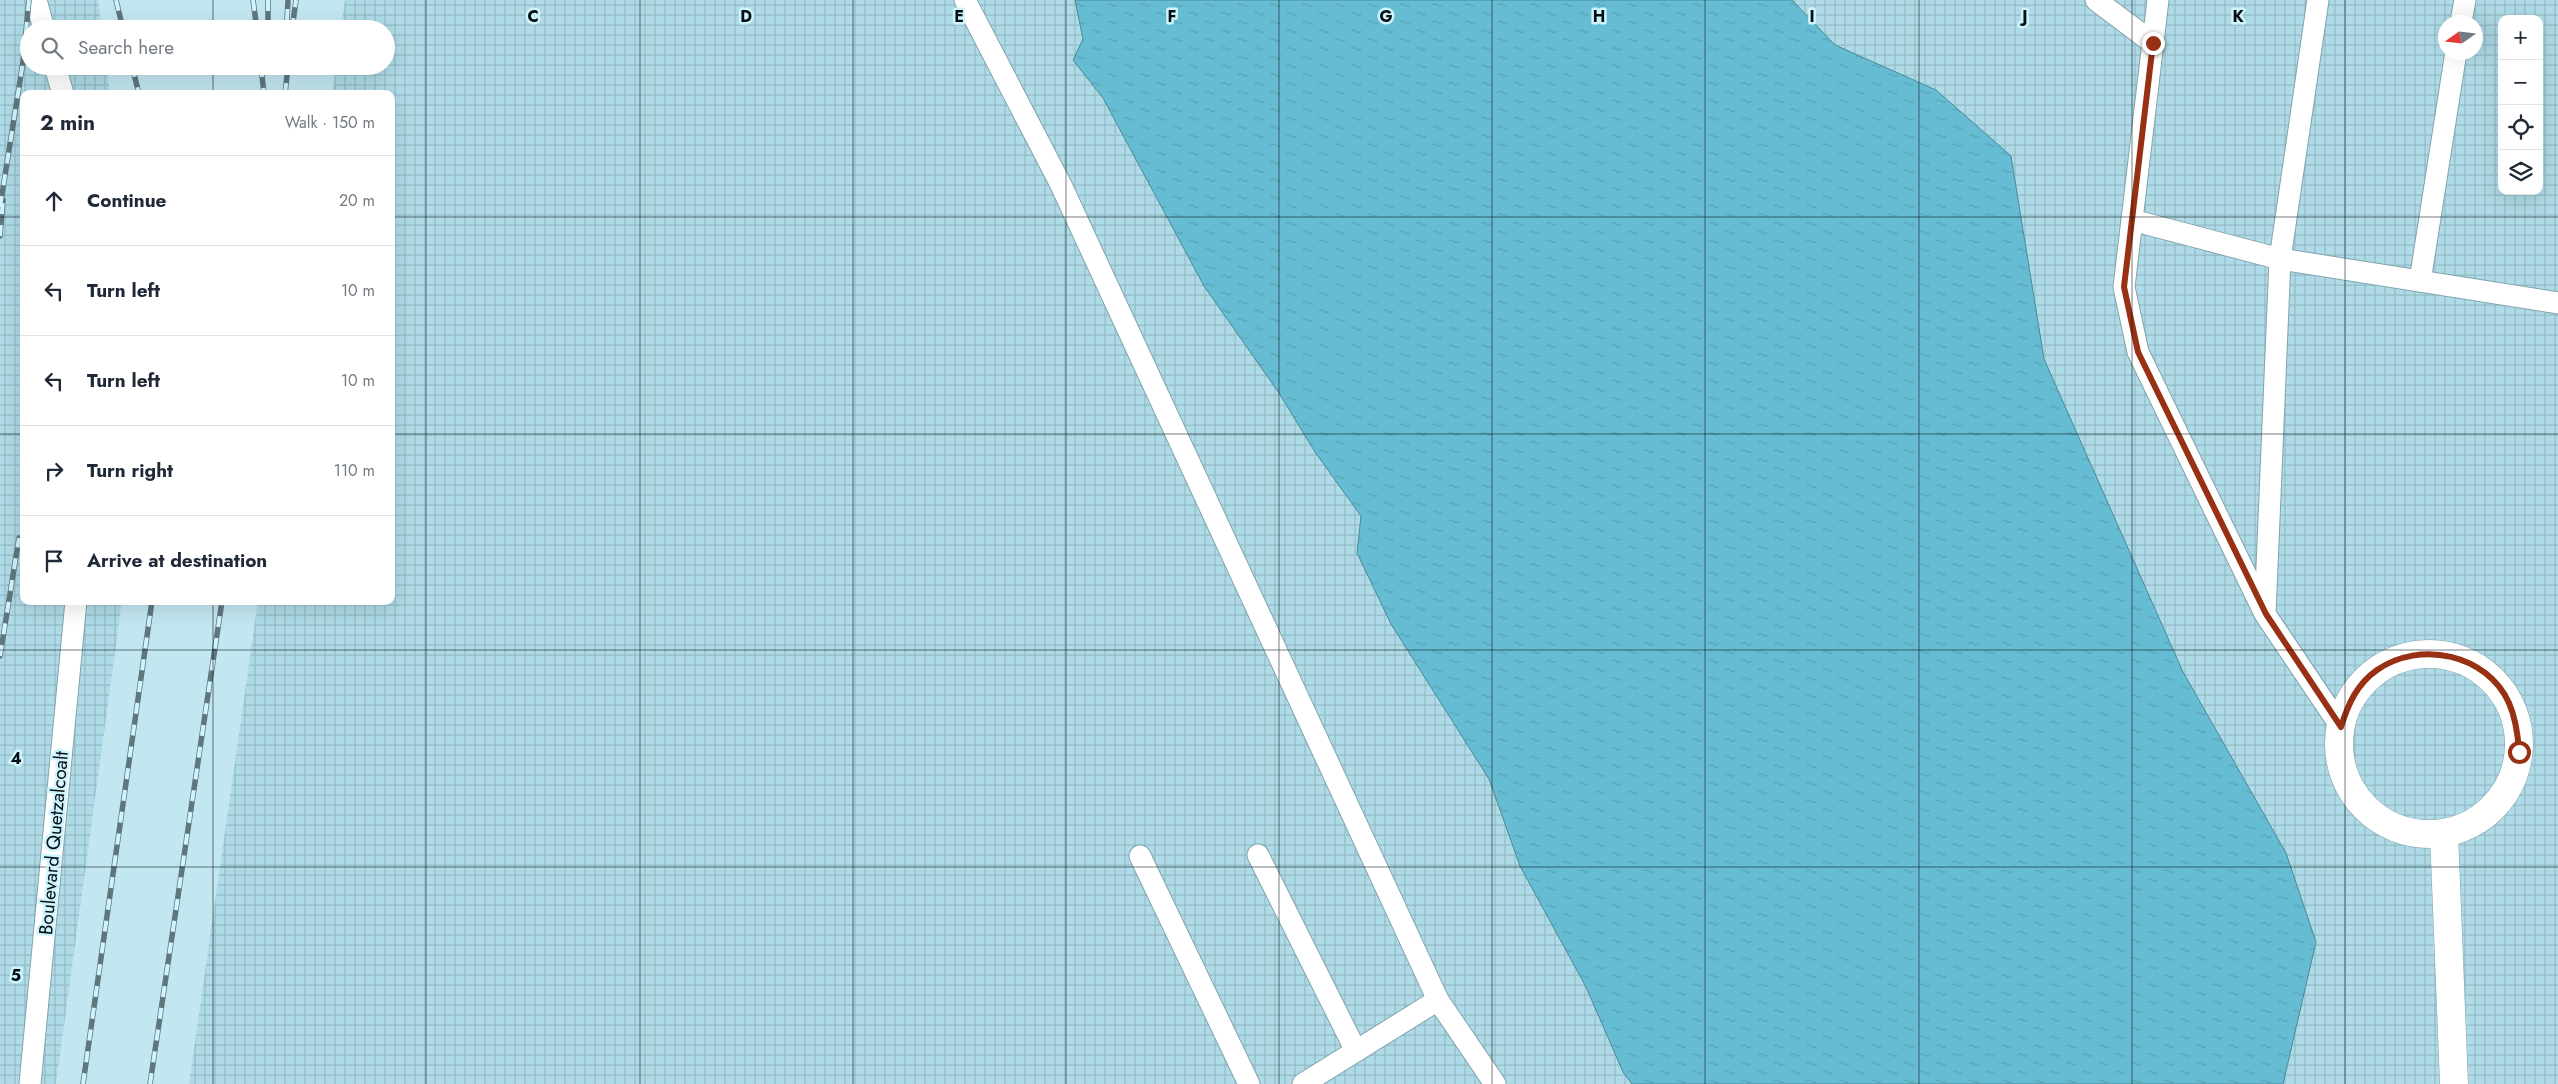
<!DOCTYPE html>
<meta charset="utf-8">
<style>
body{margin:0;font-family:Jost,sans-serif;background:#f2f2f3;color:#1f2937}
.controls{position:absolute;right:15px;top:15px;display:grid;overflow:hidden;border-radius:10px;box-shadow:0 5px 20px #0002}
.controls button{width:45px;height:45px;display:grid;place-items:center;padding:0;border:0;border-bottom:1px solid #e0e1e3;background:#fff;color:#1f2937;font:25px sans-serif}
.compass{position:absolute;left:2438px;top:15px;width:45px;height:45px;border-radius:50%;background:#fff;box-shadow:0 5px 20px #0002;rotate:256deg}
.stop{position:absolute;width:15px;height:15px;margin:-11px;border:4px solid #983013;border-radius:50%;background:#fff}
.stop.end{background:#983013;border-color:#fff;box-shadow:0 1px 5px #0008}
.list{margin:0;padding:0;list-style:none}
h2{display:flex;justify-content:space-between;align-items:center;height:65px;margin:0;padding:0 20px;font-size:21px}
h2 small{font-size:16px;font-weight:400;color:#747a83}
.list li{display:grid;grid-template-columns:32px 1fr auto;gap:15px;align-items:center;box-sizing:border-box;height:90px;padding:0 20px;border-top:1px solid #e0e1e3}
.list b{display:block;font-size:19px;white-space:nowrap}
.list em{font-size:16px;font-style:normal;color:#747a83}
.icon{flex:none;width:28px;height:28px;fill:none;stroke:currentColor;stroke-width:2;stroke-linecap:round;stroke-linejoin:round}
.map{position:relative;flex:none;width:2558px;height:1084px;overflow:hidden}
.search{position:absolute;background:#fff;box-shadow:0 5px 20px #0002;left:20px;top:20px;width:375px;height:55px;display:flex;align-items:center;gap:12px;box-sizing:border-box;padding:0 18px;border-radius:28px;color:#747a83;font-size:19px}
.panel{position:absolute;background:#fff;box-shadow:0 5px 20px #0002;left:20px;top:90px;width:375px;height:515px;border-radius:10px}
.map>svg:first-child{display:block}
.industrial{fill:url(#industrial-grid);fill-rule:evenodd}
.water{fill:url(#water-ripples);stroke:#498999}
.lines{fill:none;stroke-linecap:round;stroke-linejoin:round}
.service-casing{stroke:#81a4ad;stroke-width:23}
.minor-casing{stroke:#81a4ad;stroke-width:29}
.service{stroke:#fff;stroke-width:21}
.minor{stroke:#fff;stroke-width:28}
.rail-casing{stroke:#5f767d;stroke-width:5.5}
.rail{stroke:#d0f4fe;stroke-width:4;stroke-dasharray:11;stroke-linecap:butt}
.route{stroke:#983013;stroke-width:6}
.grid{fill:none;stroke:#040f13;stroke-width:1;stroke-opacity:0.55}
.labels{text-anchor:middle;stroke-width:5;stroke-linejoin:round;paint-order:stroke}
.street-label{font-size:19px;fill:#040f13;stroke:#d0f4fe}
.grid-label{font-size:16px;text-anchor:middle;font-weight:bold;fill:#040f13;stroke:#d0f4fe;stroke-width:5;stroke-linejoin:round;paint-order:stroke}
</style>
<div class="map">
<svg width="2558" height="1084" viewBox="0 0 2558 1084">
<defs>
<pattern id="industrial-grid" width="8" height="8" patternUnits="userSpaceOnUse" patternTransform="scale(1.25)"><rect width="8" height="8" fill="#aedbe7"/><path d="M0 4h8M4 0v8" fill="none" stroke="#94bbc5"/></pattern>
<pattern id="water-ripples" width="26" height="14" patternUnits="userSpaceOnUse" patternTransform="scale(1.25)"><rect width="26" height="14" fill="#66bdd3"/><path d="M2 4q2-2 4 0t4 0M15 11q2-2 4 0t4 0" fill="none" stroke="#57a1b4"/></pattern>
</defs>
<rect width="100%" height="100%" fill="#c3e7f1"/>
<g class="industrial">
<polygon points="0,0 98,0 102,29 29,29 29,66 107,66 110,94 24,94 24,601 122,601 56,1084 0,1084"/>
<path d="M345 0H2558V1084H189L258 601H391V94H332L336 66H386V29H341ZM2502 19H2539V191H2502ZM2446 22H2476V52H2446Z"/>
</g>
<polygon class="water" points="1075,0 1792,0 1835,45 1936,90 2011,156 2044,359 2183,672 2286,853 2316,942 2283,1084 1632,1084 1623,1072 1586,987 1520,866 1489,779 1391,624 1357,553 1361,516 1315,452 1279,393 1204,286 1103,98 1073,60 1083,39"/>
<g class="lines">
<g class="service-casing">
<g id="service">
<polyline points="36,0 44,29"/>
<polyline points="965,0 1061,185 1438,1000 1495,1084"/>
<polyline points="2096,0 2153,43"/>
<polyline points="2158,0 2124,287 2138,352 2264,612"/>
<polyline points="2318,0 2280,259 2265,614 2341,727"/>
<polyline points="2461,22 2465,0"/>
<polyline points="55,66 63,94"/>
<polyline points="2132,220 2280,259 2558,303"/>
<polyline points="2420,281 2456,52"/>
<polyline points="1258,855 1356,1051"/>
<polyline points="1140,856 1249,1084"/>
<polyline points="30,1084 76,601"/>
<polyline points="1303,1084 1438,1000"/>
</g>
</g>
<g class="minor-casing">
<g id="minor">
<circle cx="2429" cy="744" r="90"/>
<polyline points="2444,833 2454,1084"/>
</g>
</g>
<use href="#service" class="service"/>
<use href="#minor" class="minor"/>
<g class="rail-casing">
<g id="rail">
<polyline points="116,0 123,29"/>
<polyline points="253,0 257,29"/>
<polyline points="268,0 268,29"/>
<polyline points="287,20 288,0"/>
<polyline points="292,29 296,0"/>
<polyline points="132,66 139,94"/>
<polyline points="261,66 264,94"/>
<polyline points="285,94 288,66"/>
<polyline points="0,207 23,62 29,0"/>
<polyline points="0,236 3,200"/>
<polyline points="0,656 19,538"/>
<polyline points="83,1084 152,601"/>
<polyline points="150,1084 222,601"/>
</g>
</g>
<use href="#rail" class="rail"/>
</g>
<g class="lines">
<path class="route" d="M2153 43 2124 287 2138 352 2266 614 2341 727C2348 704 2357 684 2377 670 2420 640 2487 654 2509 703 2516 719 2518 735 2519 752"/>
</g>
<path class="grid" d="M213 0V29M426 0V1084M640 0V1084M853 0V1084M1066 0V1084M1279 0V1084M1492 0V1084M1705 0V1084M1919 0V1084M2132 0V1084M2345 0V1084M213 66V94M0 217H24M391 217H2558M0 434H24M391 434H2558M213 601V1084M0 650H2558M0 867H2558"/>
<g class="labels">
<g class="street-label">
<text transform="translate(53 843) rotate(-85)" y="7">Boulevard Quetzalcoalt</text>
</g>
</g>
<g class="grid-label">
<text x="533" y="22">C</text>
<text x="746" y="22">D</text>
<text x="959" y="22">E</text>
<text x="1172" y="22">F</text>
<text x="1386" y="22">G</text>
<text x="1599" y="22">H</text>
<text x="1812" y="22">I</text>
<text x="2025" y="22">J</text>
<text x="2238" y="22">K</text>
<text x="16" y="764">4</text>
<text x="16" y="981">5</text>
</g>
</svg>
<div class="controls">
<button>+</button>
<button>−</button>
<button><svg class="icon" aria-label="locate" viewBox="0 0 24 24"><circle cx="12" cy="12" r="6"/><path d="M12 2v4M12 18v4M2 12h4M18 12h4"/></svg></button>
<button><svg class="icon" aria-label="layers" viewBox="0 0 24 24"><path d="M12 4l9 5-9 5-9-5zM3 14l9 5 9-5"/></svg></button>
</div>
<svg class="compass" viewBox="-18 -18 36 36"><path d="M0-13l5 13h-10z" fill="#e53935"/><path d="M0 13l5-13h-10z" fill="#747a83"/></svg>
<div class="stop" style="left:2519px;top:752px"></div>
<div class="stop end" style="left:2153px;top:43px"></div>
<div class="search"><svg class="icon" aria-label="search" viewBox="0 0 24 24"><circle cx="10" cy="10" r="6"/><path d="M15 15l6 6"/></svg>Search here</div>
<section class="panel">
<h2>2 min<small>Walk · 150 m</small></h2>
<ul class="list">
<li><svg class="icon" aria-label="ahead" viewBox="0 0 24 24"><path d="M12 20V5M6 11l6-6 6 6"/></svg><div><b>Continue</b></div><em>20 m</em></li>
<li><svg class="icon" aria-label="left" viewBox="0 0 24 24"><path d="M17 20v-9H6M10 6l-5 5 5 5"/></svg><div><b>Turn left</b></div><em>10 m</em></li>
<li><svg class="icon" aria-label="left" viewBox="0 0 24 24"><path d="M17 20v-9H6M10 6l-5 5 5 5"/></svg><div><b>Turn left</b></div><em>10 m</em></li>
<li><svg class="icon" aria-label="right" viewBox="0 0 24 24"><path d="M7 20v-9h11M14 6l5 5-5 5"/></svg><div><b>Turn right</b></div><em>110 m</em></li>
<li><svg class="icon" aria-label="arrive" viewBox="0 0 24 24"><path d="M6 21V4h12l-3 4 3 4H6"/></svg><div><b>Arrive at destination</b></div></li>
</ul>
</section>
</div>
